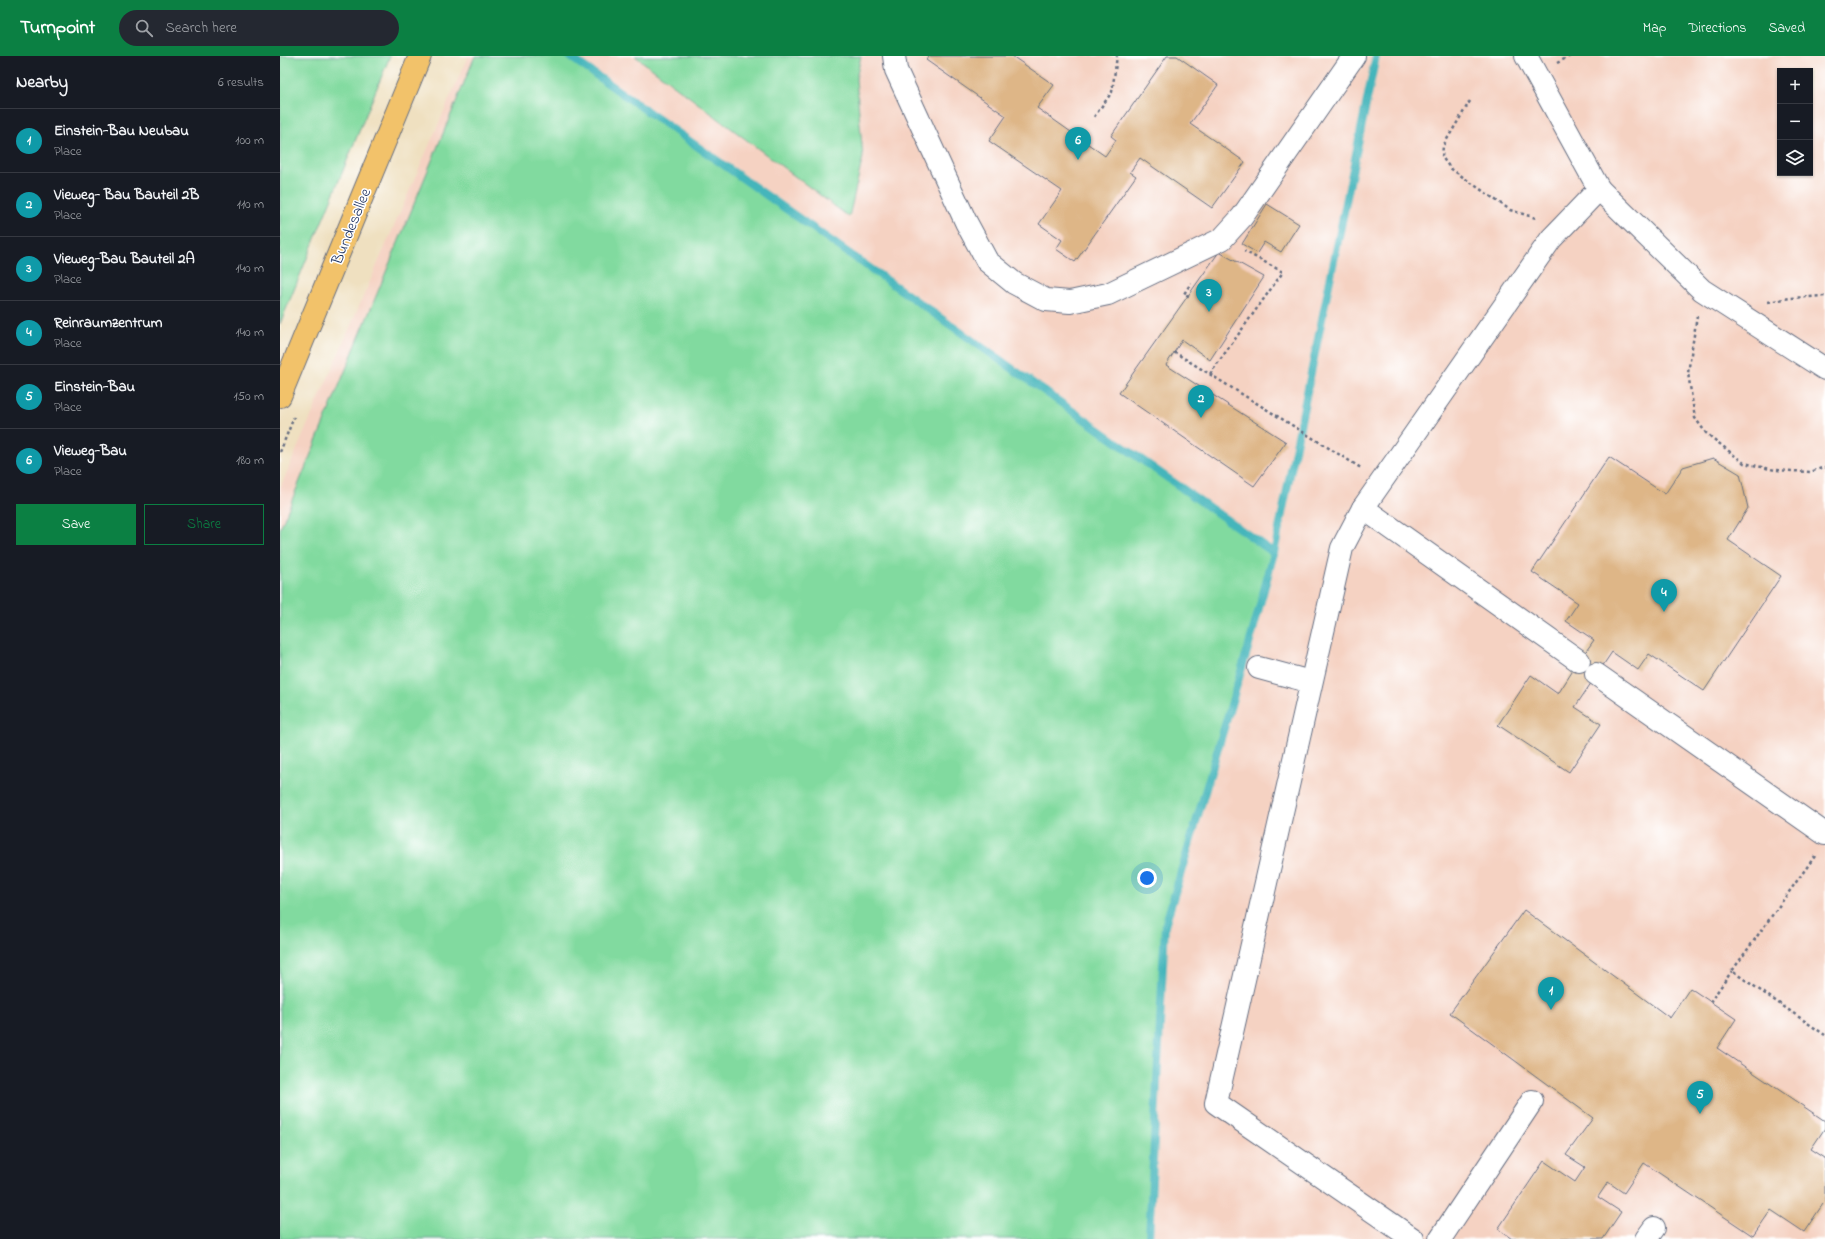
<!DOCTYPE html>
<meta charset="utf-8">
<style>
body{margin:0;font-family:"Indie Flower",sans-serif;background:#242831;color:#f1f3f6}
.controls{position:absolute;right:12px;top:12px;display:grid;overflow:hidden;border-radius:0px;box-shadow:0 1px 3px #0004}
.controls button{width:36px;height:36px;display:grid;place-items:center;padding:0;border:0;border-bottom:1px solid #363941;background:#171b24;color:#f1f3f6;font:20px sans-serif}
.you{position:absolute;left:867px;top:822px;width:14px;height:14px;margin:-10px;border:3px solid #fff;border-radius:50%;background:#1a73e8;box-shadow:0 0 0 6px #1a73e833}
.badge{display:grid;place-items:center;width:26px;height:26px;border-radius:50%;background:#0b8043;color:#fff;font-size:13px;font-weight:700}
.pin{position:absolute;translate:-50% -33px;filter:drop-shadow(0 1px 2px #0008)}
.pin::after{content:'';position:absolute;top:21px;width:14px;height:12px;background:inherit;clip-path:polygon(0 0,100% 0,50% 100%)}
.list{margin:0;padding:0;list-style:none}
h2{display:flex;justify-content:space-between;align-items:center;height:52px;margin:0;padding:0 16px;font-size:17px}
h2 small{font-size:13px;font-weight:400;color:#9ea1a6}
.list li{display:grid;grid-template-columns:26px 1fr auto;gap:12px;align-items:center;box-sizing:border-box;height:64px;padding:0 16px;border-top:1px solid #363941}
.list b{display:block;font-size:15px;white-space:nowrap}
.list p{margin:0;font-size:13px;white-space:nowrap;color:#9ea1a6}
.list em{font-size:13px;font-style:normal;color:#9ea1a6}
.actions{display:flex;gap:8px;padding:12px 16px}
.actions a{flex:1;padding:9px 0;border:1px solid #0b8043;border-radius:0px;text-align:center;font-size:14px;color:#0b8043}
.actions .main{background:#0b8043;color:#fff}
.icon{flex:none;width:22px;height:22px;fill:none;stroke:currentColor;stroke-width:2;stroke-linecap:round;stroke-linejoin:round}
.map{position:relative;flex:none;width:1545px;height:1183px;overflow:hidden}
header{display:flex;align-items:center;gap:24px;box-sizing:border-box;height:56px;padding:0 20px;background:#0b8043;color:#fff}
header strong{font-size:19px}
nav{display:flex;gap:22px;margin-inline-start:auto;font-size:14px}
.search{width:280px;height:36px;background:#242831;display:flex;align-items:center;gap:10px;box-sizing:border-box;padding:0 14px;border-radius:22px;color:#9ea1a6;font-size:15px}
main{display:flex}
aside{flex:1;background:#171b24}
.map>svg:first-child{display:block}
.built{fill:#f5d2c2;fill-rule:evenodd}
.green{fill:#81da9f;stroke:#4e847e}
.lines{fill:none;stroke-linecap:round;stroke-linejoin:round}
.stream{stroke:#45b5bb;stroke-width:8}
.building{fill:#deb687}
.minor-casing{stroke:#656d80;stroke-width:24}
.major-casing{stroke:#656d80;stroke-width:24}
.path{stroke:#656d80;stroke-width:2.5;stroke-dasharray:3 3;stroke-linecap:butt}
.minor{stroke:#fff;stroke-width:22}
.major{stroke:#f2c26a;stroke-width:22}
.labels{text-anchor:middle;stroke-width:3;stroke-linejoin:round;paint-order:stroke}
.street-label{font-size:16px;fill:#1b2f5e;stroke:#fff}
</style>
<header>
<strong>Turnpoint</strong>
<div class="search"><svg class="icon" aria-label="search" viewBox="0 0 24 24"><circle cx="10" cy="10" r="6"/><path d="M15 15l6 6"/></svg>Search here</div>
<nav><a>Map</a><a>Directions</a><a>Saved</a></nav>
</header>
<main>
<aside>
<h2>Nearby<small>6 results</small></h2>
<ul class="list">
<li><span class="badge" style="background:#0f9aa8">1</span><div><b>Einstein-Bau Neubau</b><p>Place</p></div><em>100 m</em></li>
<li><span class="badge" style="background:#0f9aa8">2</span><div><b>Vieweg- Bau Bauteil 2B</b><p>Place</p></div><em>110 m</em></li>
<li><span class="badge" style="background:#0f9aa8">3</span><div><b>Vieweg-Bau Bauteil 2A</b><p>Place</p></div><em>140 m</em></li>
<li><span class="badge" style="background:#0f9aa8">4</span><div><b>Reinraumzentrum</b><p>Place</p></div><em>140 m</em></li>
<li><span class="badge" style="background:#0f9aa8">5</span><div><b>Einstein-Bau</b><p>Place</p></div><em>150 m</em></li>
<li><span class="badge" style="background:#0f9aa8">6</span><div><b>Vieweg-Bau</b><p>Place</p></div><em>180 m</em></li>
</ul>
<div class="actions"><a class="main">Save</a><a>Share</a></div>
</aside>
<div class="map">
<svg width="1545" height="1183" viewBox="0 0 1545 1183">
<rect width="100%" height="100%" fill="#fff"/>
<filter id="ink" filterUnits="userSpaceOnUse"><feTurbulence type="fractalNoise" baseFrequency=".025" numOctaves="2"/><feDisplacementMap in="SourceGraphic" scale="8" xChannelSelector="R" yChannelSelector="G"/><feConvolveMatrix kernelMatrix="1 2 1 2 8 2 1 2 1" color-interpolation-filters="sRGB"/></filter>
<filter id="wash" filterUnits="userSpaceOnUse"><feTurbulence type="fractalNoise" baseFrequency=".012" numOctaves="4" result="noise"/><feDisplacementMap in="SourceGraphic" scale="16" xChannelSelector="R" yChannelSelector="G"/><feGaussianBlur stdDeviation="0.9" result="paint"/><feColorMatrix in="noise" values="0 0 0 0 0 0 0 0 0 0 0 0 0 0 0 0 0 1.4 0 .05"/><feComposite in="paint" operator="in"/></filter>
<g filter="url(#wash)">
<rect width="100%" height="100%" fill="#efe0c0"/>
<path class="built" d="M188 0H1545V1183H0V432ZM1500 15H1530V117H1500Z"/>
<g class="green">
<polygon points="0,0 110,0 0,268"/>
<polygon points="195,0 289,0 994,497 971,582 885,870 869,1183 0,1183 0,473"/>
<polygon points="355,0 581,0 576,23 583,101 569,161"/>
</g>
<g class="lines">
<g class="stream">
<polyline points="289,0 994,497"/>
<polyline points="869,1183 885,870 971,582 994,497 1096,0"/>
</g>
</g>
<g id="blocks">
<g class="building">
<polygon points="649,0 732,0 774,29 757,52 825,100 836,84 831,80 887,0 897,0 938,29 910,68 965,106 932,152 860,102 850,116 856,120 795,206 776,193 782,184 759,168 782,135 709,85 726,60 646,4"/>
<polygon points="987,148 1019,168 1001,196 984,186 977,197 962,188"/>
<polygon points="939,196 984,221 930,304 902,284 886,309 1006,386 974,430 839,337"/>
<polygon points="1329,401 1385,438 1403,411 1433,402 1460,418 1468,452 1448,484 1501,520 1424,635 1369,598 1358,614 1332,596 1295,651 1321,668 1289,716 1218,669 1251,619 1278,638 1299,605 1314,584 1286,565 1298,547 1252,516"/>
<polygon points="1244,854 1390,962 1410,932 1456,963 1437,992 1545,1065 1545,1072 1531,1093 1545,1102 1545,1145 1524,1176 1491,1154 1473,1180 1364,1107 1344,1137 1328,1126 1318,1141 1341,1156 1323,1183 1232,1183 1218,1173 1264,1105 1295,1126 1305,1111 1286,1099 1313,1062 1170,957"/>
</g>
</g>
</g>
<g filter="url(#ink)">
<use href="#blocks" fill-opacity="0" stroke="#656d80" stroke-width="1"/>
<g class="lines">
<g class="minor-casing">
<g id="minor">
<polyline points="614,0 616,14 686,166 707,205 734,227 766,244 790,246 828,238 942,183 962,161 1074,0"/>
<polyline points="1246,0 1319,133 1422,234 1545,313"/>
<polyline points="1083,452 1299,605"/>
<polyline points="979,612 1031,626"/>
<polyline points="1316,618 1545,778"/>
<polyline points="1133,1183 936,1047 1062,492 1083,452 1271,183 1319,133"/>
<polyline points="1160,1183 1252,1045"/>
<polyline points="1366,1183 1374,1172"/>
</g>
</g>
<g class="major-casing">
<polyline id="major" points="0,340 140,0"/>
</g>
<g class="path">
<polyline points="1277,7 1290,0"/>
<polyline points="1190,45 1163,90 1162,101 1170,112 1230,154 1256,162"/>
<polyline points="814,61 832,36 837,0"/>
<polyline points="909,240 904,238 911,227"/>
<polyline points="1488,246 1510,242 1545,240"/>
<polyline points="1417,260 1408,317 1415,362 1426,377 1464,407 1495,414 1530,416 1545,411"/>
<polyline points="894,296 1081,412"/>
<polyline points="930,318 1003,216 964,195"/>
<polyline points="0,396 14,361"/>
<polyline points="1535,800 1452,915 1545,979"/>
<polyline points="1430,946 1452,915"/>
</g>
<use href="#minor" class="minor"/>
<use href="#major" class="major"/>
</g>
</g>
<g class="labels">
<g class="street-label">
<text transform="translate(70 170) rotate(-68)" y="6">Bundesallee</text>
</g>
</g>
</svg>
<div class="controls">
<button>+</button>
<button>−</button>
<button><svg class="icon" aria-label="layers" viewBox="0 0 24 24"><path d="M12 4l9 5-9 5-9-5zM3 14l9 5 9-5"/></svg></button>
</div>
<div class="you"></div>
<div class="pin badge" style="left:1271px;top:954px;background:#0f9aa8">1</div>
<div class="pin badge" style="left:921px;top:362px;background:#0f9aa8">2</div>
<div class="pin badge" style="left:929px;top:256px;background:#0f9aa8">3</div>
<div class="pin badge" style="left:1384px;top:556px;background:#0f9aa8">4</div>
<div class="pin badge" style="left:1420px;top:1058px;background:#0f9aa8">5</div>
<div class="pin badge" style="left:798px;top:104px;background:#0f9aa8">6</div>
</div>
</main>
